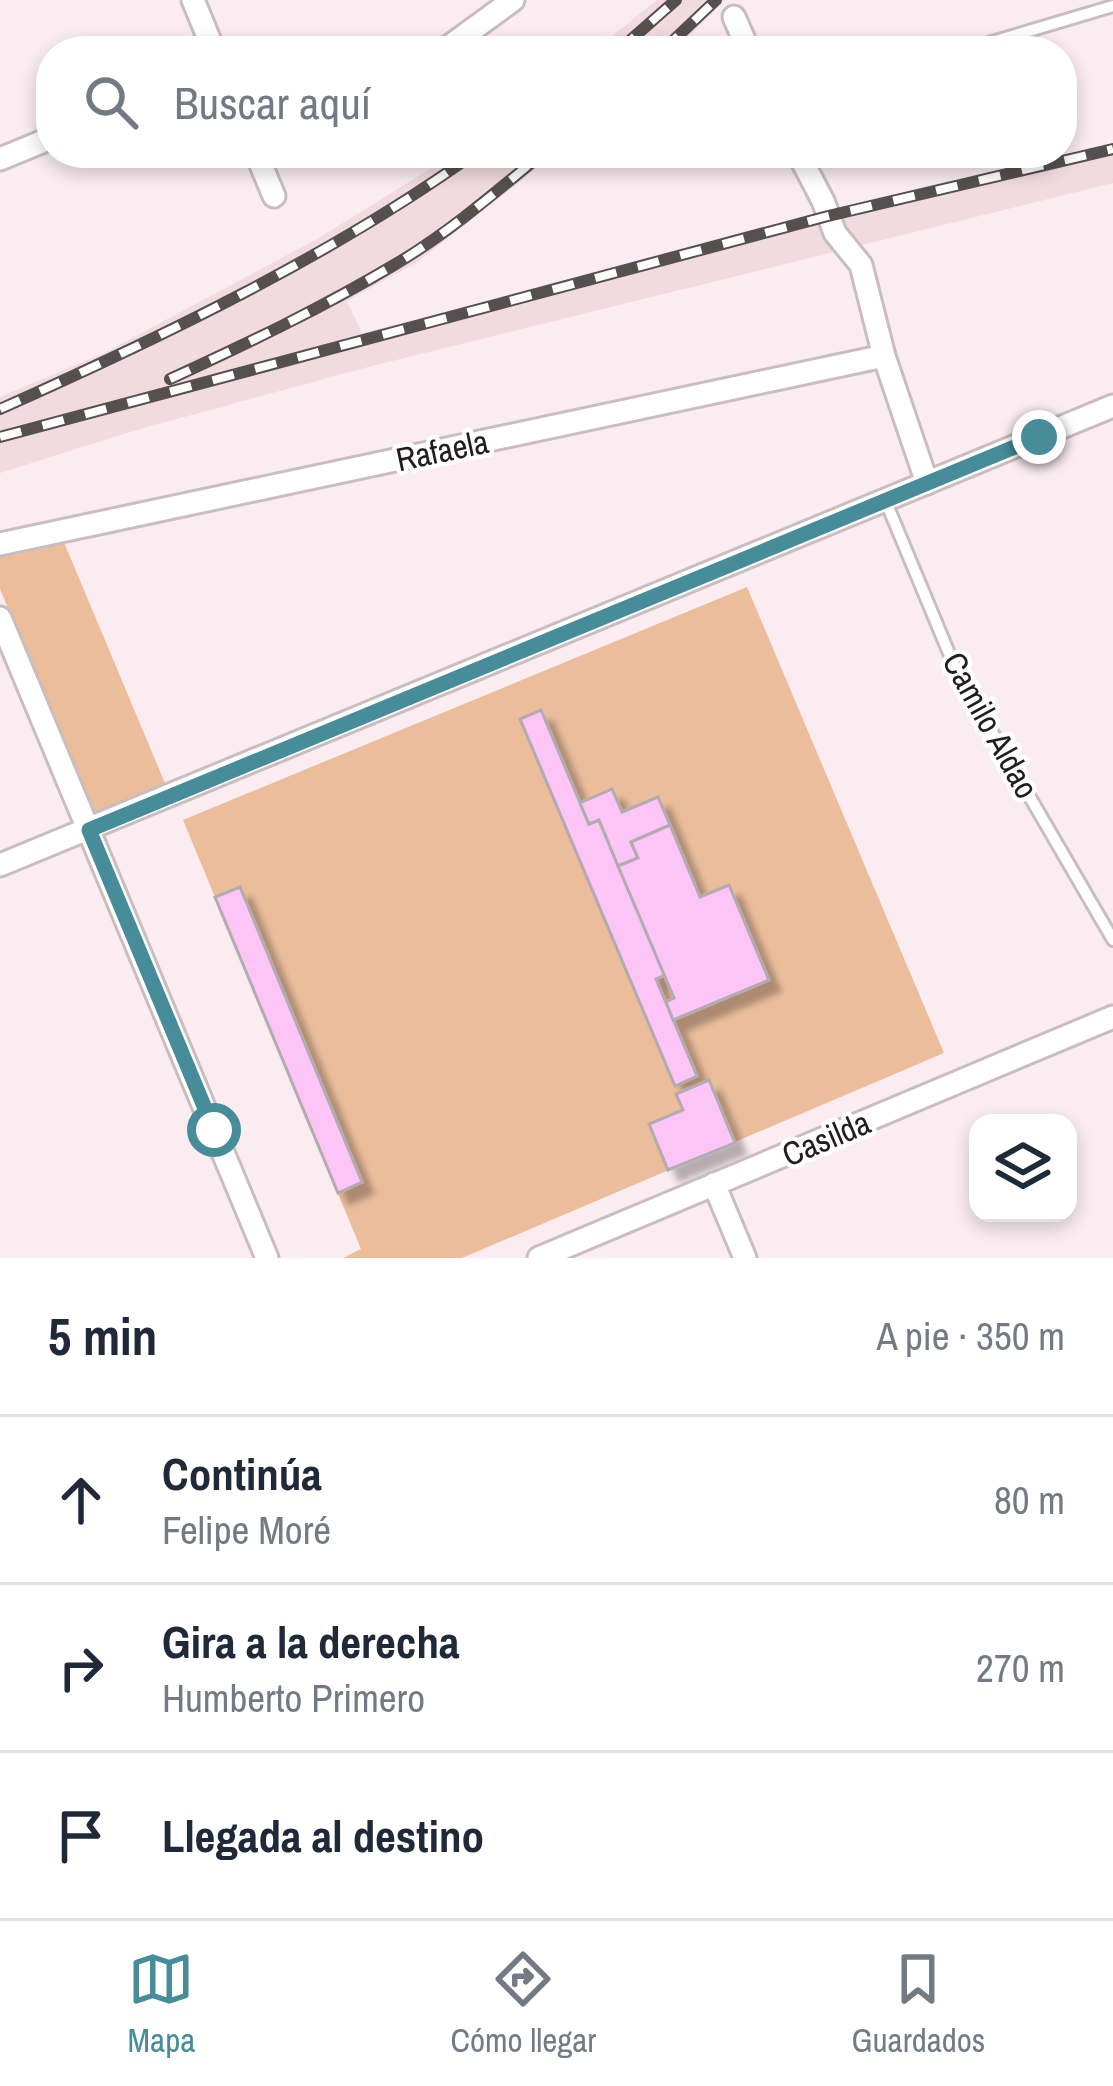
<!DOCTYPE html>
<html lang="es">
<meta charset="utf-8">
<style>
body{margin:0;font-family:"Archivo Narrow",sans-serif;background:#f6f6f7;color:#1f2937}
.controls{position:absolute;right:36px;bottom:36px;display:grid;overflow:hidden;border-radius:24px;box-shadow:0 6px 18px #0003}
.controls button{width:108px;height:108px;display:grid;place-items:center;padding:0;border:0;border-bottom:3px solid #e0e1e3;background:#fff;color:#1f2937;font:60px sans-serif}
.stop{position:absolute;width:36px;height:36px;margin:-27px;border:9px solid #478c99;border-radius:50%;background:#fff}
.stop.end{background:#478c99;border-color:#fff;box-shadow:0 3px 12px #0008}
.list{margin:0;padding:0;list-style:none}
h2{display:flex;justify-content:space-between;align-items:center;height:156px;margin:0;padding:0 48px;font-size:51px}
h2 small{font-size:39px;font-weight:400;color:#747a83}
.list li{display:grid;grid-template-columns:78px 1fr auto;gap:36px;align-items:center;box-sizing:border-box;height:168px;padding:0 48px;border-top:3px solid #e0e1e3}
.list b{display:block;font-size:45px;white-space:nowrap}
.list p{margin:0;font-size:39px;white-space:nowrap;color:#747a83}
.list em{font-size:39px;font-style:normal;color:#747a83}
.icon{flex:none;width:66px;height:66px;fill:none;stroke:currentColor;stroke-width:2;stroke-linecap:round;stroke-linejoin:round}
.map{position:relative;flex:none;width:1113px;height:1258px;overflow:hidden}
.search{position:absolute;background:#fff;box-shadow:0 6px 18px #0003;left:36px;right:36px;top:36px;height:132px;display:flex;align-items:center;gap:30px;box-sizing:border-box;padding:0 42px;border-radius:48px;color:#747a83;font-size:45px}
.sheet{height:660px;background:#fff}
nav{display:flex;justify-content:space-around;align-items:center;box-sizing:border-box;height:168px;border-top:3px solid #e0e1e3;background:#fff;font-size:33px;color:#747a83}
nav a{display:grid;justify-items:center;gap:6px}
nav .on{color:#478c99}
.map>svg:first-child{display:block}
.built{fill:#f1dbe1}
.green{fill:#ebbd9b}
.building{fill:#fcc5f6;stroke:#b3aab2;stroke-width:3;filter:url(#shadow)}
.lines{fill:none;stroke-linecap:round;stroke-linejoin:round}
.lane-casing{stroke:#cabdc0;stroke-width:16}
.street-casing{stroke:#cabdc0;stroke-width:27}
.lane{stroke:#fff;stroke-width:10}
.street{stroke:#fff;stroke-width:21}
.rail-casing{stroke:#564f50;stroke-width:12}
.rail{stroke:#fefefe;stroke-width:8;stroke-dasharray:22;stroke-linecap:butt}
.route{stroke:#478c99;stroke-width:15}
.labels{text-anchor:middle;stroke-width:9;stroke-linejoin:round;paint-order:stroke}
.street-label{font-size:33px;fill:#211c1d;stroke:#fefefe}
</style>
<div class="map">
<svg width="1113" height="1258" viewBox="0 0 1113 1258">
<defs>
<filter id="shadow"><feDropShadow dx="11" dy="11" stdDeviation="3" flood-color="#0004"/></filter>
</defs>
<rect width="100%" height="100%" fill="#faecf0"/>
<g class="built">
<polygon points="657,0 725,0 674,51 593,51"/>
<polygon points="1113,145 1113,183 372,366 133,431 0,473 0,397 104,353 317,239 456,153 556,153 416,263 347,301 362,333"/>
</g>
<g class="green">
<polygon points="63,540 167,788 95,817 0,589 0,555"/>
<polygon points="747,587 944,1053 462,1258 343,1258 361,1249 183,820"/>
</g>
<g class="building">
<polygon points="541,710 589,824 599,820 665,975 656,979 697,1076 675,1086 520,719"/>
<polygon points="612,789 622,812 658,797 670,825 631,842 638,858 618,866 599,820 589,824 580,803"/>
<polygon points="670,825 700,897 729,885 769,980 673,1020 666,1002 674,998 618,866 638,858 631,842"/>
<polygon points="240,887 362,1182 338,1193 215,897"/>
<polygon points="709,1080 735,1143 668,1170 649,1124 683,1110 676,1094"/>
</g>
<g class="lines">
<g class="lane-casing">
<g id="lane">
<polyline points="975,47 1113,6"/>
<polyline points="886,502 956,670 1113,940"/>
</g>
</g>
<g class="street-casing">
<g id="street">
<polyline points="193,0 214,51"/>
<polyline points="734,17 749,51"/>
<polyline points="443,51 513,0"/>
<polyline points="256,153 274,196"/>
<polyline points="798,153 823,201 835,233 861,265 884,356 927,483"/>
<polyline points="0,159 51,138"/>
<polyline points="0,544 884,356"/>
<polyline points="0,618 267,1258"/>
<polyline points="0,865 1113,406"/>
<polyline points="714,1184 745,1258"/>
<polyline points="539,1258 1113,1017"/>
</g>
</g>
<use href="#lane" class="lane"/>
<use href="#street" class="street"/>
<g class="rail-casing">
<g id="rail">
<polyline points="618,51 676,0"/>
<polyline points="662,51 716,0"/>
<path d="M170 379C246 344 322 308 394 265 447 234 496 192 543 153"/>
<path d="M0 409C160 338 333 255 475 153"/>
<polyline points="0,437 828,216 1113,149"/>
</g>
</g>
<use href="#rail" class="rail"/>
</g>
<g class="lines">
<polyline class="route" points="214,1130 89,830 1039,437"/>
</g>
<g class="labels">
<g class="street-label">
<text transform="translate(442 450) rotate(-12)" y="12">Rafaela</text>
<text transform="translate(991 725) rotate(61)" y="12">Camilo Aldao</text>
<text transform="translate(826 1138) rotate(-23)" y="12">Casilda</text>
</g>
</g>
</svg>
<div class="controls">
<button><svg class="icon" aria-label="layers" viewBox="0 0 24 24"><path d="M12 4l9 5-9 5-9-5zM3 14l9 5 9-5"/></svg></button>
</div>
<div class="stop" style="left:214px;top:1130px"></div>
<div class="stop end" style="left:1039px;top:437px"></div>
<div class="search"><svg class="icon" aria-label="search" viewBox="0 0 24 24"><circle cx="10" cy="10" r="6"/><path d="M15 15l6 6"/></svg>Buscar aquí</div>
</div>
<section class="sheet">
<h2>5 min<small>A pie · 350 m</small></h2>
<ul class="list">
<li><svg class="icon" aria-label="ahead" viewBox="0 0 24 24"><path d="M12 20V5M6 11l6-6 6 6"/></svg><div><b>Continúa</b><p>Felipe Moré</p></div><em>80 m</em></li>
<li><svg class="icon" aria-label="right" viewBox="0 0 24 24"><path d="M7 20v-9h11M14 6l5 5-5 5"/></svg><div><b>Gira a la derecha</b><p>Humberto Primero</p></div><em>270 m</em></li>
<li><svg class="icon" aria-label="arrive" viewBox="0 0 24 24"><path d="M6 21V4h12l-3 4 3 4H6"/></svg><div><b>Llegada al destino</b></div></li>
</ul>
</section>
<nav>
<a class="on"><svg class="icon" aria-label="map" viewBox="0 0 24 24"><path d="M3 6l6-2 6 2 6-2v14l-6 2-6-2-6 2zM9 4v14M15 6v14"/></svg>Mapa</a>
<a><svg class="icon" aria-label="directions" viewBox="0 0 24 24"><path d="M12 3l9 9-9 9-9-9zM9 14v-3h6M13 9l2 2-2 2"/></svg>Cómo llegar</a>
<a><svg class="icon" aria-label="saved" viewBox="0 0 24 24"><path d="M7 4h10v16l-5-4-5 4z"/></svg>Guardados</a>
</nav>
